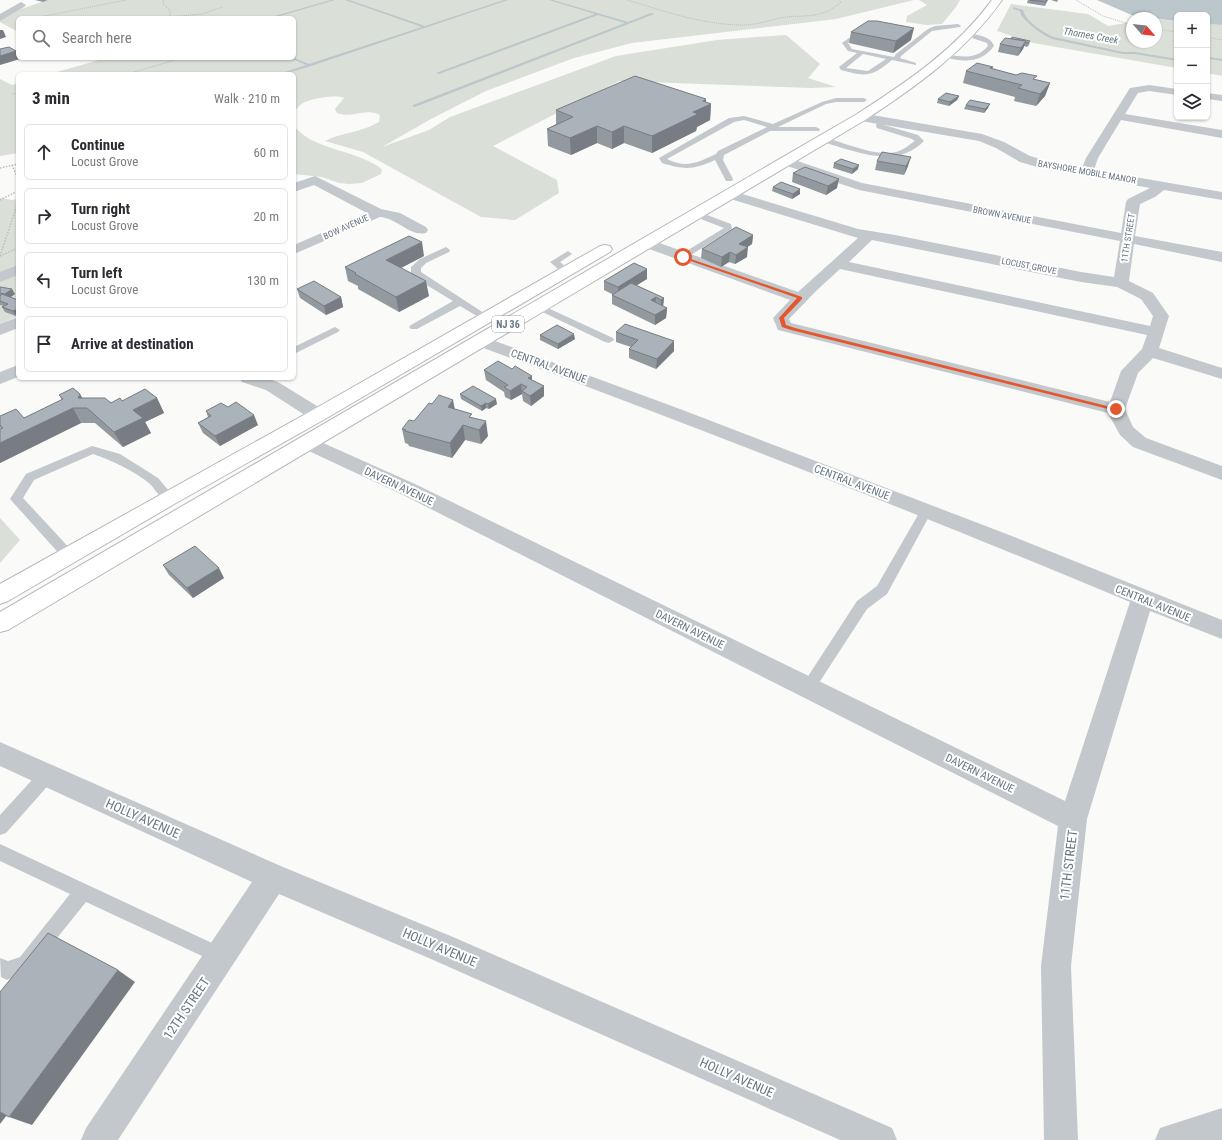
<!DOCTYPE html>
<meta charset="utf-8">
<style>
body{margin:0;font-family:"Roboto Condensed",sans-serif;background:#f2f2f3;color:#2b2b33}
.controls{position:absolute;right:12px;top:12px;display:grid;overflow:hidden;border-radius:6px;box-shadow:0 1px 3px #0004}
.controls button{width:36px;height:36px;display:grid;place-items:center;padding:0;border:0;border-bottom:1px solid #e1e1e2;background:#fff;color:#2b2b33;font:20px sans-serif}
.compass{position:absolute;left:1126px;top:12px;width:36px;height:36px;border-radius:50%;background:#fff;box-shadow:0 1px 3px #0004;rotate:118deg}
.stop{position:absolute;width:12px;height:12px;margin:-9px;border:3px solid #e4572e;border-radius:50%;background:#fff}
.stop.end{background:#e4572e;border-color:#fff;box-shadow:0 1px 4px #0008}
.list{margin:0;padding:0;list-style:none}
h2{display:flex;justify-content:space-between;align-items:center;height:52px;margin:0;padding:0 16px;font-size:17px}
h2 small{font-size:13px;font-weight:400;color:#7c7c81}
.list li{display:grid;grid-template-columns:26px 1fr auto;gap:12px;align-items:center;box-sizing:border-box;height:56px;margin:0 8px 8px;padding:0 8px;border:1px solid #e1e1e2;border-radius:6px}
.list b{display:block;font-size:15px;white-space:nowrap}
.list p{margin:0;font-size:13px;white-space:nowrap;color:#7c7c81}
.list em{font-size:13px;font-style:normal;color:#7c7c81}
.icon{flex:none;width:22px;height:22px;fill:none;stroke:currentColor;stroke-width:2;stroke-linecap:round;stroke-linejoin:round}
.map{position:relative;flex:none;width:1222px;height:1140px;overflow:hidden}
.search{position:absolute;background:#fff;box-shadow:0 1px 3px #0004;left:16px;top:16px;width:280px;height:44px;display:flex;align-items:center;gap:10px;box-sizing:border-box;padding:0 14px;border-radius:6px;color:#7c7c81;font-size:15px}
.panel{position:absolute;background:#fff;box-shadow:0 1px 3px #0004;left:16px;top:72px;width:280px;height:308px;border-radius:6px}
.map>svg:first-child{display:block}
.green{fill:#dadfd7}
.water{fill:#bbc7cb}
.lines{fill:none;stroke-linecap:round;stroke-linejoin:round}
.stream{fill:#bbc7cb;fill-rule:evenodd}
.trunk-casing{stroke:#b4b9bd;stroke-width:2}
.path-far1{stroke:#bbbfc2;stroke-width:1;stroke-dasharray:1 1;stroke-linecap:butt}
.path{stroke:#bbbfc2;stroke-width:1.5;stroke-dasharray:1.5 1.5;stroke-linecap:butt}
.service{fill:#c3c8cc;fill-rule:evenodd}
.minor{fill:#c3c8cc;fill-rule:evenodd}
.trunk{fill:#fff;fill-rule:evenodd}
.wall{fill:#929a9f}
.shaded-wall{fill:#777d82}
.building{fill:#aab3b9;stroke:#777d82}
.route{fill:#e4572e}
.labels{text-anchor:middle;stroke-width:4;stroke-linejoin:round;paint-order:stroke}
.far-street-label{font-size:9px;fill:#657683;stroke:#fff}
.far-water-label{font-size:10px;font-style:italic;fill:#60757c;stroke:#fff}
.shield{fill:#fff;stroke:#939fa8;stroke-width:1}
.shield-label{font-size:10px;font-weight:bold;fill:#657683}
.street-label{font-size:11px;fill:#657683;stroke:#fff}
.near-street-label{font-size:13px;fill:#657683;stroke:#fff}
</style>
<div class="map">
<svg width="1222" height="1140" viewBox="0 0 1222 1140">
<rect width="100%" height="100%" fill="#fafaf8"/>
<g class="green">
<path d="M48 0H914L836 19 632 43 574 58 486 91 431 119 382 147 429 130 450 117 616 56 717 40 786 35 820 64 808 78 836 87 811 88 619 81 493 146 557 180 559 193 515 220 481 217 363 152 325 141C342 132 361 133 379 122L380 115C366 107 351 119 337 113L335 109 344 98C335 94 311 99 303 103 298 106 297 109 294 112V74H50L106 58H294V18H18V32L0 22V20L18 10Z"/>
<polygon points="919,0 960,0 956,7 942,24 927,25 906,22 907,16 927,5"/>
<polygon points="1011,4 1088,14 1108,26 1132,22 1132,42 1156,42 1156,19 1177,21 1177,68 1033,43 997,31"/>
<polygon points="1207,24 1222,25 1222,76 1207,73"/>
<polygon points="0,79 12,85 18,83 18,153 0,156"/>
<path d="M294 126C311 147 343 149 366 160 372 163 378 165 382 170L381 174 362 183 349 184 339 183 322 177 294 174Z"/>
<polygon points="0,198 12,200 18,199 18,268 0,275"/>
<polygon points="18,274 18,316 0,324 0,281"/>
<polygon points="0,518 20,540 0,563"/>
</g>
<polygon class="water" points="1097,0 1222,0 1222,25 1207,24 1207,15 1177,15 1177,21 1134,16"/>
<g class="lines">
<g class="stream">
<polygon points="331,0 335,0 273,18 268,18"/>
<polygon points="345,0 349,0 425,26 504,0 508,0 311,66 284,74 279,74 306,65 290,58 294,58 309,64 422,27"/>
<polygon points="549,0 553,0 628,22 651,13 654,14 415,107 413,107 413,105 625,23 598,15 439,74 436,73 595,14"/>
<path d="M1013 7 1023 10C1025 21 1044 33 1054 37L1123 52H1135L1177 59V61L1135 54H1123L1052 39C1039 33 1030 25 1021 15L1020 11 1013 9Z"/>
<polygon points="1209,57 1222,59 1222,61 1210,59 1207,61 1207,58"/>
</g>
<g class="trunk-casing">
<g id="trunk">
<path d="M992 0H1002C966 51 917 86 865 120L8 630 0 632V612L857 114C907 82 956 49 992 0Z"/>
<polygon points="605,245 610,246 612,249 610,252 325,419 176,503 8,601 0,604 0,584 311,411 600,246"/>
</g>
</g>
<g class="path-far1">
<polyline points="163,0 164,5 170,10 170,18"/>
<path d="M627 0C664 11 703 25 743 25 758 25 772 19 787 17 810 15 823 18 841 2L839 0"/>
<polyline points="1076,0 1103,16 1132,25"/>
<polyline points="170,17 202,14 223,7"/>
<polyline points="35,18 126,0"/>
<polyline points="1156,29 1177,32"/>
<polyline points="1207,37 1222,40"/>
<polyline points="127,74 172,61 174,58"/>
<polyline points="12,94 18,93"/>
</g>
<g class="path">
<polyline points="12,165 18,179"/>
<polyline points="0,168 18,164"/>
<polyline points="0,200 18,191"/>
<polyline points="0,256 18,202"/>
<polyline points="0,256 18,248"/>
</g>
<g class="service">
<path d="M958 24 961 26 960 27 932 31 901 56 900 58 916 63V65L892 60C872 77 866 77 841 70L839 67 857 53 848 51 842 43 859 31 864 32 848 43 852 49 894 57 896 54 928 29 935 26ZM863 54 886 59 868 71 846 68Z"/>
<path d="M968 33C977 35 991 36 994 46 981 64 963 62 943 57L942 56 945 54C962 57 976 60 988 46L987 43 966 36 965 35Z"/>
<path d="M836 98H864L867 100 864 102H836L826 104 778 127H816L820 129 819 131H770L724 155 723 160 733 179 732 181H726L715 160C693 170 685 170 662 163L659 158 729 118 744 116 773 124 822 102ZM744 120 767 127 718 151 716 154C698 162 687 169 667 159L734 122Z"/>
<path d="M878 119H884V125L918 135 924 141C901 165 870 156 842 148 835 145 825 144 819 139L823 137C843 142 880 159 899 151 905 149 910 144 915 141L912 139 877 128 876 126Z"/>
<polygon points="693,212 699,212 731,224 732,229 683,260 680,259 679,257 680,255 724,228 693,216 692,214"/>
<polygon points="446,247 450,250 449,252 426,263 421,268 421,272 490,317 488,319 482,319 460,306 417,329 411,329 409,327 411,325 453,301 420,281 411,273 411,267 420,259"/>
<polygon points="568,251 572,254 560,262 571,271 566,274 563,273 550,262"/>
<polygon points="537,303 613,338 614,340 609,343 605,342 534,308 532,306 534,304"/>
<polygon points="335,327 340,330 338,332 294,354 294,347"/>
<path d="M92 446 120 454 158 478 175 498 173 501C162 504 157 491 150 484 135 471 111 460 93 454L34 480 23 498 74 553 75 556 74 559 69 561 64 559 10 499 26 474Z"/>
<polygon points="926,507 930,508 932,511 887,594 867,609 813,692 808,694 803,692 801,688 803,684 857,601 877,586 922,508"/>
<polygon points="47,768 53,770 55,775 53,780 6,833 0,835 0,815 41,770"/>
<polygon points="0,844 227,950 230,956 227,962 221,965 215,962 86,902 32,969 7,980 1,977 0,958 8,961 20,957 70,894 0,861"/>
</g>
<g class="minor">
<polygon points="21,2 26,5 24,7 0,21 0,14"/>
<path d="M1149 85 1177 89V95L1149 91 1138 93 1125 114 1222 130V138L1121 120 1098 158 1094 170 1222 192V200L1164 190 1155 197 1140 204 1135 236 1222 252V262L1134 244 1129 281 1153 293 1169 316 1159 348 1222 368V379L1153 358 1138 373 1125 409 1133 427 1146 438 1222 466V480L1133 447 1120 435 1108 413 778 330 773 318 790 300 641 246 639 243 641 240 646 239 651 240 798 292 858 238 724 197 722 194 724 191 729 190 858 229 895 235 1081 272 1114 277 1120 241 859 190 781 164 780 161 781 158 786 157 862 183 1121 233 1126 202 1128 199 1150 188 1044 169 1020 162 996 148 979 141 861 121 857 120 855 117 857 114 861 113 982 134 1004 142 1030 156 1051 162 1082 168 1086 158 1130 88ZM872 240 1081 282 1117 287 1141 299 1153 316 1150 326 849 262ZM840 269 1147 335 1142 349 1121 371 1110 402 791 323 789 319 816 291Z"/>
<polygon points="1207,93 1222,95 1222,101 1207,99"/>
<path d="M315 176 381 209 400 213 426 227 428 230 426 233C410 237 397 218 380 217L294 254V245L367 213 314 185 294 192V183Z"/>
<polygon points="18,265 18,275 0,282 0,272"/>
<polygon points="18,317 18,328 0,335 0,324"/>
<path d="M479 335 680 409 1004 533 1222 620V639L1150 611 1087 819 1071 966 1078 1140H1044L1041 966 1058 826 401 494 298 446 295 442 298 438 305 436 312 438 415 484 1065 801 1130 602C913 511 693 426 473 344L471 340 473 336Z"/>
<polygon points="18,365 18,377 0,384 0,372"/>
<polygon points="239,378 266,378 278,382 325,411 327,415 325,419 318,421 311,419 266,390 242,382"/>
<polygon points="0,742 283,867 453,937 892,1128 897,1140 840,1140 431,959 279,894 118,1140 81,1140 86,1128 252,882 0,766"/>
<polygon points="1222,1108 1222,1140 1155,1140 1160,1128"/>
</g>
<use href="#trunk" class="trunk"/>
</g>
<g class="wall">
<polygon points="35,0 48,0 43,2"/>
<polygon points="1028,0 1048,0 1045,6 1027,3"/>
<polygon points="1051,0 1058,0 1057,2"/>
<polygon points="851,32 911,40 893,53 849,43"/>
<polygon points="1030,41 1029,45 1027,47 1024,46 1023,49 1018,56 998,52 1000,44"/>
<polygon points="992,69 1050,83 1045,96 1036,106 1014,101 1015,97 963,83 966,71"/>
<polygon points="959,96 957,100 949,106 937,103 938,99"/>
<polygon points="706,102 711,104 710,120 697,127 696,131 652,153 624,143 612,149 597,143 571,155 548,146 547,129 556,124 556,110"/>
<polygon points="966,105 988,108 984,113 964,109"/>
<polygon points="877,161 908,166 904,175 875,170"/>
<polygon points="834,163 858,169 852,174 833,168"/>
<polygon points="793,173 837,188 826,195 792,182"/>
<polygon points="773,187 800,189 800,194 792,199 772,191"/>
<polygon points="753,235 752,244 747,247 747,257 735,264 729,262 721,267 701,258 702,249"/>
<polygon points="424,256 401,268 429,296 399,312 358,289 358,286 348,281 345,267"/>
<polygon points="647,279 636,285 664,298 663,306 667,308 666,318 655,325 612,304 612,294 604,290 604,281"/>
<polygon points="0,287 15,294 10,297 18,300 18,315 16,316 5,312 2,307 4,306 0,305"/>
<polygon points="297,289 341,297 343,307 326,315 300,298"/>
<polygon points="616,332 674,341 674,351 656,369 629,358 629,349 631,347 616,342"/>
<polygon points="540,335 575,339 558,349 540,340"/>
<polygon points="512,369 532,376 532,380 544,386 544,396 531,406 523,401 522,394 511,400 505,397 504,392 486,380 484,370"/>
<polygon points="460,394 497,404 489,409 486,408 482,411 461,399"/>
<polygon points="59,395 111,403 122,401 157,398 164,413 145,422 151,433 123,447 95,423 81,423 0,463 0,429 1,429 0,427 0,416 24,418 62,400"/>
<polygon points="228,407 258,425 220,446 203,433 198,423 208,417 206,411"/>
<polygon points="455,409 473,418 488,436 481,444 465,440 452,458 409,446 408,444 405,443 402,429 414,421"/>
<polygon points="163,565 224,578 193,598 169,575"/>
</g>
<g class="shaded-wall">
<polygon points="914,28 911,40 893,53 896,41"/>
<polygon points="0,30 3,30 6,37 0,39"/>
<polygon points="1026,41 1023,49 1018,56 1021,48"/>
<polygon points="16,51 18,55 18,58 20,58 20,59 0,65 0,56"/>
<polygon points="1050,83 1045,96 1036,106 1040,94"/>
<polygon points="959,96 957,100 949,106 950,102"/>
<polygon points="706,99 706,106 711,104 710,120 697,127 696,131 652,153 652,136 693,112 703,101"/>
<polygon points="990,104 988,108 984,113 985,109"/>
<polygon points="597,126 597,143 571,155 570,138"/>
<polygon points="624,126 624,143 612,149 612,132"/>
<polygon points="911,157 908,166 904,175 906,166"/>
<polygon points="859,165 858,169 852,174 853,169"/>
<polygon points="839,179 837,188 826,195 828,186"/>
<polygon points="800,189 800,194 792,199 793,194"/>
<polygon points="753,235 752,244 738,253 739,244"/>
<polygon points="422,242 424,256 389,274 386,260"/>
<polygon points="748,247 747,257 735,264 736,255"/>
<polygon points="730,252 729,262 721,267 722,257"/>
<polygon points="647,269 647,279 618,297 618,287"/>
<polygon points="426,281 429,296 399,312 396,297"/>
<polygon points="12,289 15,294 8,299 5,294"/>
<polygon points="341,297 343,307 326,315 324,306"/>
<polygon points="656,297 655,307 651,300"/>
<polygon points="664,298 663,307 661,309 661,300"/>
<polygon points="667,308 666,318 655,325 655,315"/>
<polygon points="18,309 18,315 16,316 13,311"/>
<polygon points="574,334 575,339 558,349 558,344"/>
<polygon points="674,341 674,351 656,369 657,359"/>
<polygon points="532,376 532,386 528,378"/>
<polygon points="521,384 522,394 511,400 510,391"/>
<polygon points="544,386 544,396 531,406 530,396"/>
<polygon points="80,394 89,409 78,398"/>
<polygon points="157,398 164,413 145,422 151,433 123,447 114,432 133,410"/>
<polygon points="496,399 497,404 489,409 488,404"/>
<polygon points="453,400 456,415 448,407"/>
<polygon points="486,403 486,408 482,411 481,406"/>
<polygon points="73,408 81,423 0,463 0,443"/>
<polygon points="254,415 258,425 220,446 215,436"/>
<polygon points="486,421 488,436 481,444 479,430"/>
<polygon points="463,425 465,440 452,458 450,443"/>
<polygon points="219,568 224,578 193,598 187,588"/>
<polygon points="118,970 135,982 32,1125 9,1117"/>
<polygon points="0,1108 10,1111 0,1124"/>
</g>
<g class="building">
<polygon points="1030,0 1047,0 1046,2"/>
<polygon points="868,21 877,21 914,28 896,41 851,32"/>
<polygon points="1012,37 1030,41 1028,43 1025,42 1026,41 1011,39"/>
<polygon points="1005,38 1026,41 1021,48 1000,44"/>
<polygon points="9,47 16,51 0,56 0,49"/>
<polygon points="977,63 993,67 990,68 1016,75 1022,73 1037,76 1033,79 1050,83 1040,94 1018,88 1022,85 966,71"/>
<polygon points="635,76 706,99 703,101 711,104 693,112 698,114 652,136 624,126 612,132 597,126 570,138 547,129 573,117 556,110"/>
<polygon points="946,93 959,96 950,102 938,99"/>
<polygon points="970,100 990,104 985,109 966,105"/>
<polygon points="882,152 911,157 906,166 877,161"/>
<polygon points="841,159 859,165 853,169 834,163"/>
<polygon points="805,167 839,179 828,186 793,173"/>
<polygon points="781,182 800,189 793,194 773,187"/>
<polygon points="736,227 753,235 739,244 748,247 736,255 730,252 722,257 702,249"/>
<polygon points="409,236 422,242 386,260 426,281 396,297 355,274 356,273 345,267"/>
<polygon points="634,263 647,269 618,287 604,281"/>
<polygon points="314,281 341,297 324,306 297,289"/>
<polygon points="631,283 664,298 661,300 656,297 651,300 667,308 655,315 612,295"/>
<polygon points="0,287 12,289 5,294 0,293"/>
<polygon points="2,294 18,300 18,309 13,311 2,307 8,304 0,301 0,296"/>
<polygon points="625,324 674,341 657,359 629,349 638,340 616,332"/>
<polygon points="557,325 574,334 558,344 540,335"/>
<polygon points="498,361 512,369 515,366 532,376 528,378 544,386 530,396 522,391 527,387 521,384 510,391 504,387 508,385 484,370"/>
<polygon points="473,386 496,399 488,404 486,403 481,406 460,394"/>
<polygon points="73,388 80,394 78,398 105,398 111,403 120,398 122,401 145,389 157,398 133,410 143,418 114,432 87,408 73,408 0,443 0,429 3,428 0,425 0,416 16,409 24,418 63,399 59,395"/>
<polygon points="439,395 453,400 448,407 472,414 469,417 486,421 479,430 463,425 450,443 405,431 406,430 402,429 409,420 414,421 429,403 432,404"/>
<polygon points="236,402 254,415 215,436 198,423 211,416 206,411 221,403 228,407"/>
<polygon points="195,546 219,568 187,588 163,565"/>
<polygon points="48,933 118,970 9,1117 0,1112 0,992"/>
</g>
<polygon class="route" points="682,256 802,297 802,299 784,318 786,325 795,328 1119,409 1116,411 791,330 782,327 779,318 797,298 682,258"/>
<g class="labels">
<g class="far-street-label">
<text transform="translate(1087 172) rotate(10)" y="3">BAYSHORE MOBILE MANOR</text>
<text transform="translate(1002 215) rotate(11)" y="3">BROWN AVENUE</text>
<text transform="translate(346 227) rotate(-24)" y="3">BOW AVENUE</text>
<text transform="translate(1128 238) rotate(-81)" y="3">11TH STREET</text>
<text transform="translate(1029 266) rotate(11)" y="3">LOCUST GROVE</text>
</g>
<g class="far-water-label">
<text transform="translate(1091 35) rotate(10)" y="4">Thornes Creek</text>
</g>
<rect class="shield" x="492" y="316" width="32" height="16" rx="3"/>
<g class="shield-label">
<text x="508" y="328">NJ 36</text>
</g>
<g class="street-label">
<text transform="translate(549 366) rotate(20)" y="4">CENTRAL AVENUE</text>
<text transform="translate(852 482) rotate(21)" y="4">CENTRAL AVENUE</text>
<text transform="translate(399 486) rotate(25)" y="4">DAVERN AVENUE</text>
<text transform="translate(1153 603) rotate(22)" y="4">CENTRAL AVENUE</text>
<text transform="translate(690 629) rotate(26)" y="4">DAVERN AVENUE</text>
<text transform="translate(980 773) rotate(26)" y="4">DAVERN AVENUE</text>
</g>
<g class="near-street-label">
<text transform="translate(143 818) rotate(24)" y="5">HOLLY AVENUE</text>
<text transform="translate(1068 865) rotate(-83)" y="5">11TH STREET</text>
<text transform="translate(440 947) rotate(23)" y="5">HOLLY AVENUE</text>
<text transform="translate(186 1008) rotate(-56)" y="5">12TH STREET</text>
<text transform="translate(737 1077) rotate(24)" y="5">HOLLY AVENUE</text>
</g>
</g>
</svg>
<div class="controls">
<button>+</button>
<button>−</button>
<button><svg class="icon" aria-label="layers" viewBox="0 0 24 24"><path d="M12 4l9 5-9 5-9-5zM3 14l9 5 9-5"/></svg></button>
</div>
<svg class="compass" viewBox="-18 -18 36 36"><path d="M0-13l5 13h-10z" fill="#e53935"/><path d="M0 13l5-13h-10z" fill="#7c7c81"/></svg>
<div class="stop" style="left:683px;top:257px"></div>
<div class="stop end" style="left:1116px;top:409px"></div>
<div class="search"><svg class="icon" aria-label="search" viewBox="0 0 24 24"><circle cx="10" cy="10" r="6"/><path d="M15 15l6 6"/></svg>Search here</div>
<section class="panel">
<h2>3 min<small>Walk · 210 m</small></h2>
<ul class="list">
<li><svg class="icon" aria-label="ahead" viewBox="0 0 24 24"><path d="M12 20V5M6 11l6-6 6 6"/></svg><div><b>Continue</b><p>Locust Grove</p></div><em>60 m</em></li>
<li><svg class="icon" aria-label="right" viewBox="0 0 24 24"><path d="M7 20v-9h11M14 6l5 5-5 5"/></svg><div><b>Turn right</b><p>Locust Grove</p></div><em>20 m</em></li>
<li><svg class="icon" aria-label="left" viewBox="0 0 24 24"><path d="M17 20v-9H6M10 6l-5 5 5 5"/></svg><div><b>Turn left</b><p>Locust Grove</p></div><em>130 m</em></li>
<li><svg class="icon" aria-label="arrive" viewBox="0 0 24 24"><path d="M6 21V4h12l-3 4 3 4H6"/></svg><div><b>Arrive at destination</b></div></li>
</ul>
</section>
</div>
